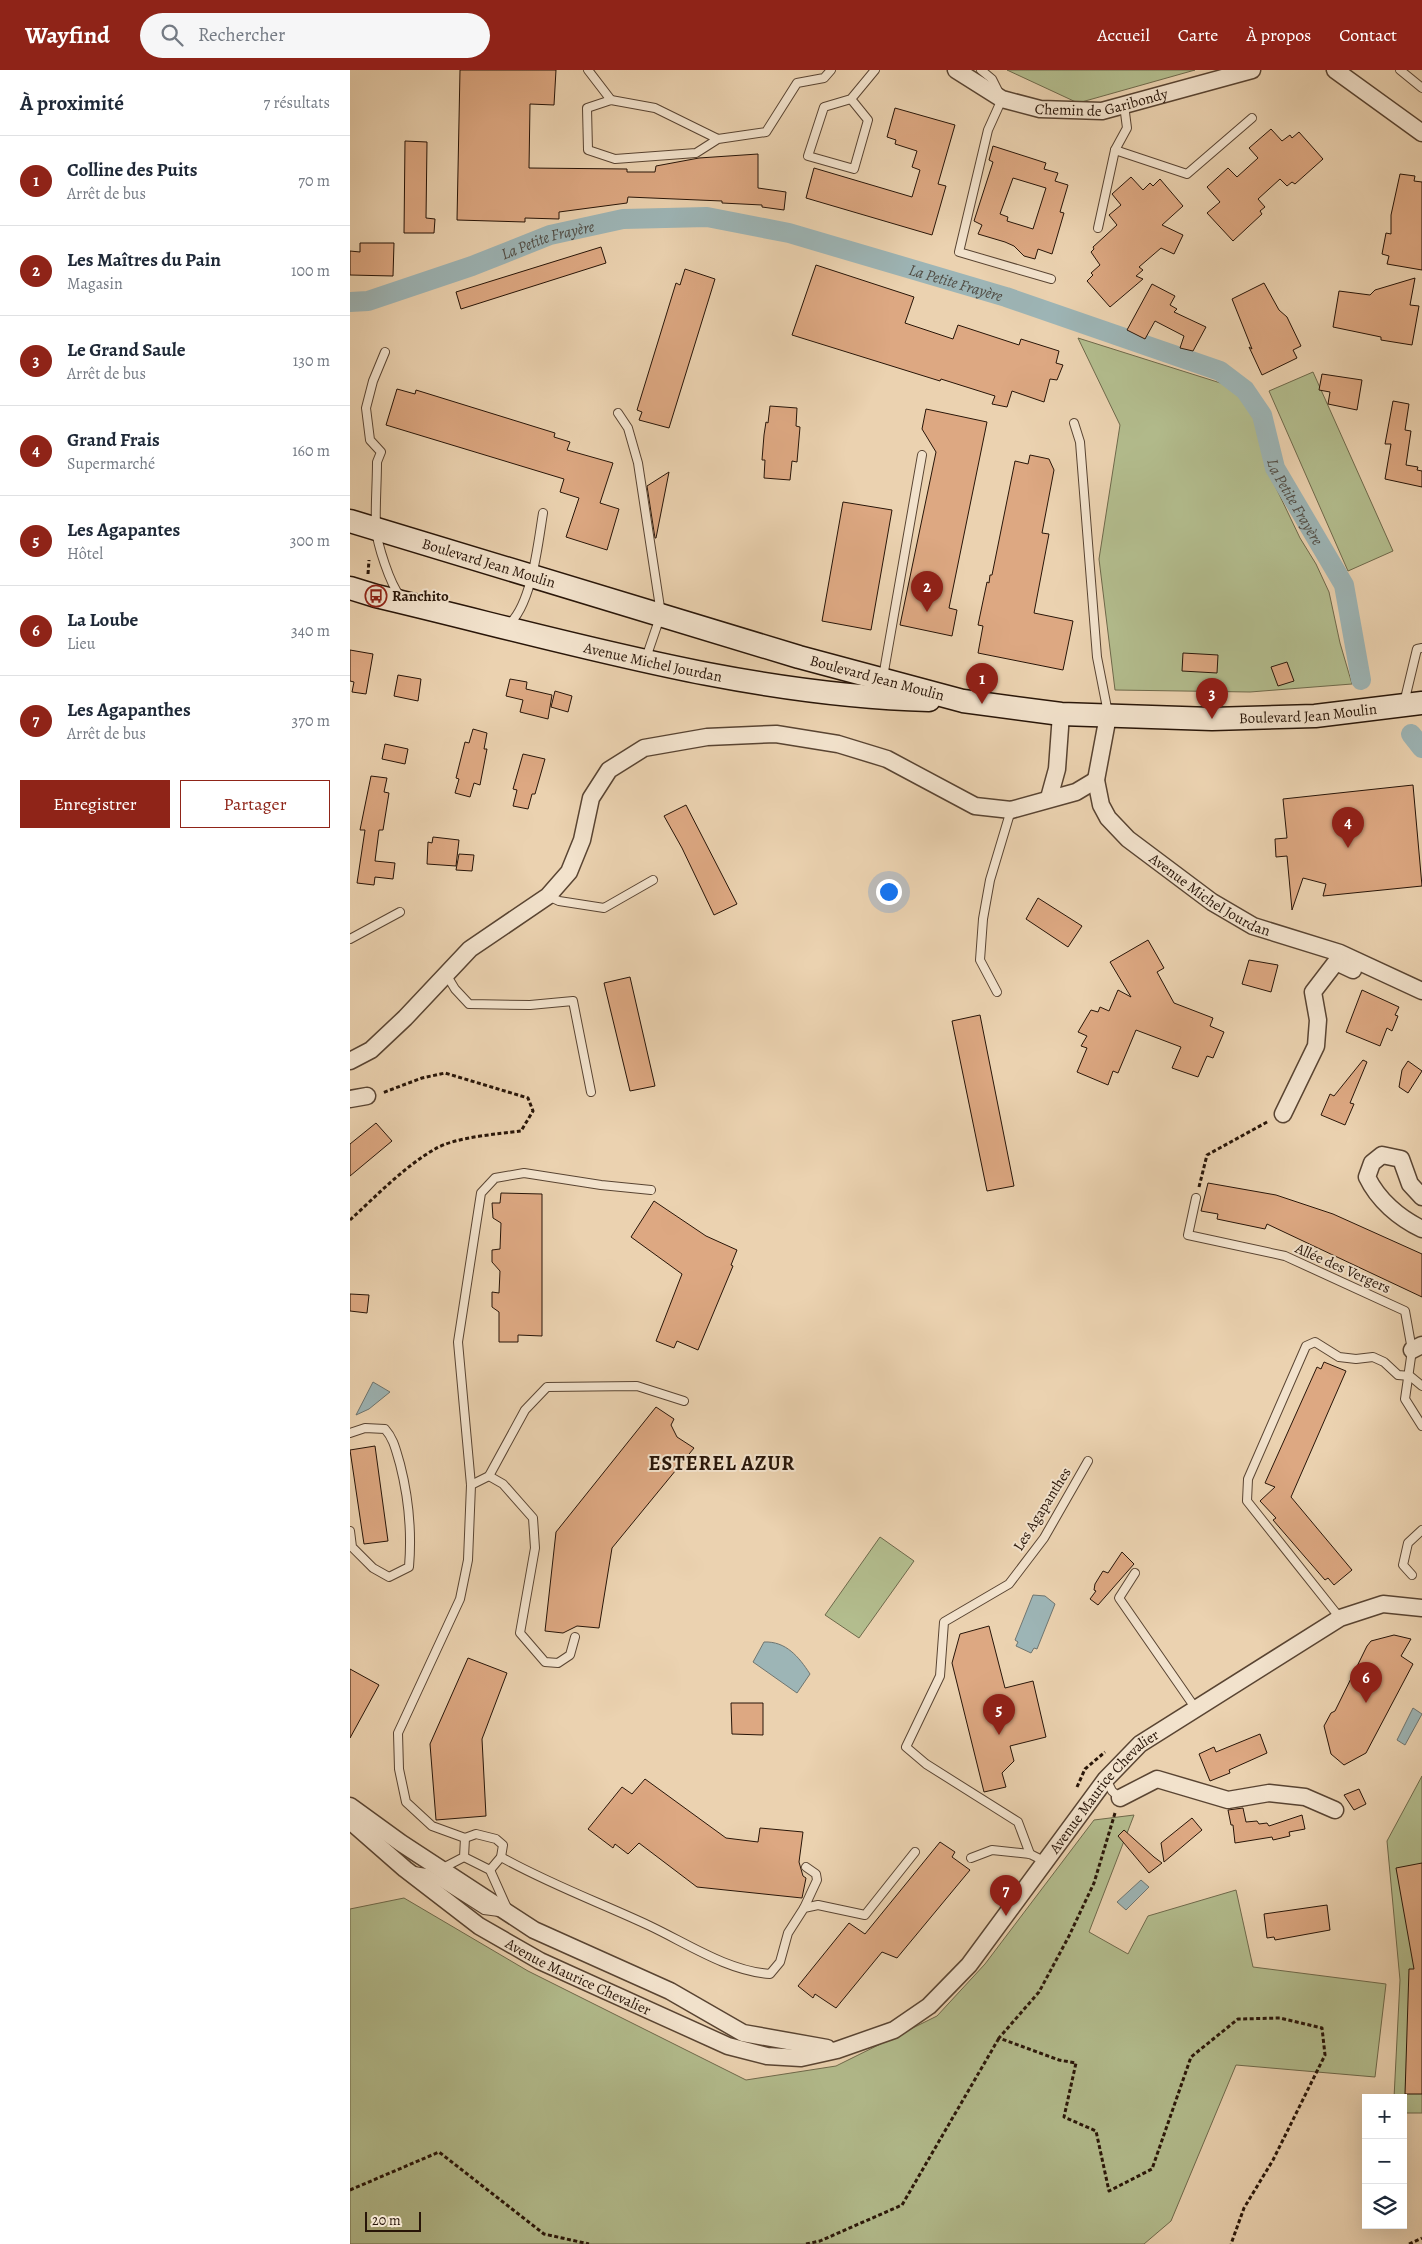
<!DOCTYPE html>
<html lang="fr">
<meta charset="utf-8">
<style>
body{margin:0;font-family:Alegreya,serif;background:#f6f6f7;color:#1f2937}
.controls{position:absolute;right:15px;bottom:15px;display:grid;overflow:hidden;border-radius:0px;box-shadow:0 5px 20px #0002}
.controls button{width:45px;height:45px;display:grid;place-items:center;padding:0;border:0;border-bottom:1px solid #e0e1e3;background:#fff;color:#1f2937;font:25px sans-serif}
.scale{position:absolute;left:15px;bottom:12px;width:56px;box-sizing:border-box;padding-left:5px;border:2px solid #281508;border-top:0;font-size:14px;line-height:18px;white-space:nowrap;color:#281508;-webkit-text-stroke:4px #f2e2cc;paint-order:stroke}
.you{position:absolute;left:538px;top:821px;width:18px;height:18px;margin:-12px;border:4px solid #fff;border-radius:50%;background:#1a73e8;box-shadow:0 0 0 8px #1a73e833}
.badge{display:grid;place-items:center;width:32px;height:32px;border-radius:50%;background:#8f2418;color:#fff;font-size:16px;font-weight:700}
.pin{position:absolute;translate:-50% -41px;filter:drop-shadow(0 1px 2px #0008)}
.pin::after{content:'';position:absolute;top:26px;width:18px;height:15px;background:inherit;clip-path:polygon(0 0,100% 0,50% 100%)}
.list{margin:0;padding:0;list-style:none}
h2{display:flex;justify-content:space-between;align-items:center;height:65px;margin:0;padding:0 20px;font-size:21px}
h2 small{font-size:16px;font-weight:400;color:#747a83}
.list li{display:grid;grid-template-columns:32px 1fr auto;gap:15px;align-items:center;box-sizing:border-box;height:90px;padding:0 20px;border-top:1px solid #e0e1e3}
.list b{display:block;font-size:19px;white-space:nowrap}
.list p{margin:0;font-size:16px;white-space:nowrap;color:#747a83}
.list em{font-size:16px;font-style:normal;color:#747a83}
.actions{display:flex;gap:10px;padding:15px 20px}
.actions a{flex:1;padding:11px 0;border:1px solid #8f2418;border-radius:0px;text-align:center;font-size:18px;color:#8f2418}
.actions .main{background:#8f2418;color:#fff}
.icon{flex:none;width:28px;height:28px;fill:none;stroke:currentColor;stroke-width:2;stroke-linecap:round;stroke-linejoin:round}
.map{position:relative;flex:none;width:1072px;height:2174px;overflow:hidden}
header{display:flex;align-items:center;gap:30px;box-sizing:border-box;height:70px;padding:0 25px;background:#8f2418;color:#fff}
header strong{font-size:24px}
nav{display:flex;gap:28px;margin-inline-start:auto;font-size:18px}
.search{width:350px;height:45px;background:#f6f6f7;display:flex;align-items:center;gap:12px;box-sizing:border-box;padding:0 18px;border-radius:28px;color:#747a83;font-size:19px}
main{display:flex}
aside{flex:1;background:#fff}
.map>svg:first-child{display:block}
.green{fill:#b3bd8e;stroke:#6e694b}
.water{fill:#9db5b6;stroke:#6e7570}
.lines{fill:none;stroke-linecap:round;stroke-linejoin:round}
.canal{stroke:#9db5b6;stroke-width:20}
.building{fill:#dda882;stroke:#281508;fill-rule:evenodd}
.lane-casing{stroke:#594432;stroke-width:10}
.street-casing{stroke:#594432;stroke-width:19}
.secondary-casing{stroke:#281508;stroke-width:25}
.path{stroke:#281508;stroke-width:3;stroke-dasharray:4 2.5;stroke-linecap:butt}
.lane{stroke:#f2e2cc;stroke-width:8}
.street{stroke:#f2e2cc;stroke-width:16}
.secondary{stroke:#f2e2cc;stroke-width:22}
.labels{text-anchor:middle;stroke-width:4;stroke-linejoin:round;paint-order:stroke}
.street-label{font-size:15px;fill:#281508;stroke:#f2e2cc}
.poi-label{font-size:15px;font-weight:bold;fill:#281508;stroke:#f2e2cc;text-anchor:start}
.water-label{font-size:16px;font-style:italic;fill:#514d45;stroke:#f2e2cc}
.district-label{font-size:20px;font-weight:bold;letter-spacing:1px;fill:#281508;stroke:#f2e2cc}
</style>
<header>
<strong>Wayfind</strong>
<div class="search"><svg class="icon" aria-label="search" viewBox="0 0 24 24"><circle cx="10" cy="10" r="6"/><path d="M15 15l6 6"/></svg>Rechercher</div>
<nav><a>Accueil</a><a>Carte</a><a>À propos</a><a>Contact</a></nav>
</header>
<main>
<aside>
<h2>À proximité<small>7 résultats</small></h2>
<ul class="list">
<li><span class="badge">1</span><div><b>Colline des Puits</b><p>Arrêt de bus</p></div><em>70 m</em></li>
<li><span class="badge">2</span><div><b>Les Maîtres du Pain</b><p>Magasin</p></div><em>100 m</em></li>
<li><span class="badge">3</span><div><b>Le Grand Saule</b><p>Arrêt de bus</p></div><em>130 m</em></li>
<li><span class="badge">4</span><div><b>Grand Frais</b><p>Supermarché</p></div><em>160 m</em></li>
<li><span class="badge">5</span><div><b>Les Agapantes</b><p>Hôtel</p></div><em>300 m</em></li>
<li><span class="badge">6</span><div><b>La Loube</b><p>Lieu</p></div><em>340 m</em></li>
<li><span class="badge">7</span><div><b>Les Agapanthes</b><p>Arrêt de bus</p></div><em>370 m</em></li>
</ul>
<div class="actions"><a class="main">Enregistrer</a><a>Partager</a></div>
</aside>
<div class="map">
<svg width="1072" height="2174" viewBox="0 0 1072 2174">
<rect width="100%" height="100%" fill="#ebd2b0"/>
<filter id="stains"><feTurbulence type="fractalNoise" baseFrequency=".004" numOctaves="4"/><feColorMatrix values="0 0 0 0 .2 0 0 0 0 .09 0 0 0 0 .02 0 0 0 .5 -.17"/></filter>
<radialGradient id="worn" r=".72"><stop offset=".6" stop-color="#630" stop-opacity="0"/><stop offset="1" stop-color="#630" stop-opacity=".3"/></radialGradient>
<g class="green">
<polygon points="657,0 845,0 728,33"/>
<polygon points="728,268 880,316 896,327 906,350 918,401 950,468 966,494 979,522 990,573 1002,614 900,622 765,620 749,489 770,355"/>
<polygon points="963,302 1043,481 998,501 919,321"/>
<polygon points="530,1467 564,1491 509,1568 475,1545"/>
<polygon points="1072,1706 1072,2043 1053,2043 1053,2028 1044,2028 1050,1910 1037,1771"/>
<polygon points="784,1745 739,1862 778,1884 798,1846 886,1820 903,1897 1036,1914 1025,2007 886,1995 821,2151 794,2174 0,2174 0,1839 54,1828 178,1901 396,2010 486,1996 587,1946 635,1894 744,1750"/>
</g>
<g class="water">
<polygon points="23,1312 40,1322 19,1339 6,1345"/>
<polygon points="683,1525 695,1526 705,1534 687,1579 684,1578 681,1583 666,1576 668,1572 665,1570"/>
<path d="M414 1572C436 1571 449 1587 460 1604L447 1623 403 1592Z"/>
<polygon points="1063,1638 1072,1644 1055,1675 1047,1670"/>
<polygon points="791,1810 799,1817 776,1840 767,1832"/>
</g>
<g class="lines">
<g class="canal">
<path id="s1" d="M0 232 18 231 122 196 200 165 273 149 357 147 439 163 656 227 870 301 895 320 912 345 925 398 994 515 1011 610"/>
<polyline points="1061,664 1072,678"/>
</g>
</g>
<g class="building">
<polygon points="110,0 206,0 204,35 180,34 179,98 277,99 277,102 305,102 306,96 349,88 408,84 408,118 436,122 434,140 412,137 412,135 372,133 372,131 278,127 277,133 209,142 209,149 175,148 175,152 107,150"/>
<polygon points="545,38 605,55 588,114 596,116 582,165 456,128 464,98 562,127 570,100 562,97 567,81 545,74 546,70 537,67"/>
<polygon points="921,59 932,71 940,65 942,68 949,62 973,89 945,114 942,112 937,116 930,109 908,129 915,137 910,141 912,144 883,171 857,143 870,132 857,117 878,98 887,107 908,88 899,78"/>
<polygon points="55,71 77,72 76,148 85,149 84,163 54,163"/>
<path d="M643 76 696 93 694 99 708 103 705 111 718 115 710 142 714 143 702 184 688 179 685 189 674 186 664 176 655 172 628 164 632 155 624 151 643 92 639 90ZM663 108 696 118 683 159 657 151 658 147 650 144Z"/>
<polygon points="1050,104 1065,106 1064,111 1072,112 1072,200 1037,194 1039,186 1032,184 1036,163 1041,164 1041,145"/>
<polygon points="781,107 793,120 800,113 803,116 810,109 833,136 812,155 833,165 824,184 811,178 789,197 793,200 786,206 793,209 760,237 737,211 743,205 741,203 750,195 741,182 744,179 743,177 767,155 759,145 771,135 762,124"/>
<polygon points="10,173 44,173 43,206 0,205 0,181 10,182"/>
<polygon points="251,177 256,193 111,239 106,222"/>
<polygon points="466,195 564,227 555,253 603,269 608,255 669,275 671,269 709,281 706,293 713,295 707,310 700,309 694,332 662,321 657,337 642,334 645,326 591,309 590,311 442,265"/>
<polygon points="335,199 365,209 319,358 289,350 292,342 287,340 326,213 330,215"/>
<polygon points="1065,208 1060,235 1069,236 1062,275 1031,270 1031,267 983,257 989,221 1020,225 1025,220"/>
<polygon points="914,213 929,240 937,247 951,276 943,280 947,288 912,305 899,277 902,279 882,229"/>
<polygon points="802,214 825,226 820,235 827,239 824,242 856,257 843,281 830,278 834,266 805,251 795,269 777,260"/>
<polygon points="972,304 1012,310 1007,340 978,334 980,322 969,320"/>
<polygon points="47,319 65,324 66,320 205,363 204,367 220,372 217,380 263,393 250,433 269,439 257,480 216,467 229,428 210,422 214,409 36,355"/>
<polygon points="1043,331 1059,334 1055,360 1061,361 1056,395 1068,397 1067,400 1072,401 1072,417 1035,409 1041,374 1035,374"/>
<polygon points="420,336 447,338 446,356 450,357 447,392 442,391 440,410 414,408 415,390 412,390 414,365 416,352 418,353"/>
<polygon points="576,339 637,352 599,538 607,540 602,566 550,555 586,382 572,359"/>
<polygon points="680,385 699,389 704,400 692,463 699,464 684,543 723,551 713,600 628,583 633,556 628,555 637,512 639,513 640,505 642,505 665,391 678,394"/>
<polygon points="319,402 306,468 305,468 297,416"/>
<polygon points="493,432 542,440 521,560 472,551"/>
<polygon points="0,580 23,584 16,624 2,622 4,612 0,611"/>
<polygon points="833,583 868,585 867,603 832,601"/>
<polygon points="937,592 944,611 928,616 921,597"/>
<polygon points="48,605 71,609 68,631 44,626"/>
<polygon points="160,609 177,612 176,619 202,625 198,649 170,642 173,630 156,626"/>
<polygon points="205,621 222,626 218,642 201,637"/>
<polygon points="123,659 137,663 134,679 137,679 130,715 124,713 120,727 105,723 109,709 106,708 115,672 119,673"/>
<polygon points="35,674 58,679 55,694 32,689"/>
<polygon points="173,684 195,689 185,724 182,724 178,739 163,736 167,720 163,719"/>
<polygon points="21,706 37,708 34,722 39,723 33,760 29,760 25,791 45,793 43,809 25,807 24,815 7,813 15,760 10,760"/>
<polygon points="1063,715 1072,816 973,826 976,814 953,808 942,840 937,786 926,787 925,769 937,768 933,729"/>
<polygon points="336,735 387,834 364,845 332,778 314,746"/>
<polygon points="83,767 109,770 106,796 77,794 78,772 82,773"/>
<polygon points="109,784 124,785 122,801 106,800"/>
<polygon points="688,828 732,856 718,877 676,849"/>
<polygon points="798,870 814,898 807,902 824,933 863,948 860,956 874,962 863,988 857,986 848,1007 822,998 831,977 786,960 768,1003 763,1001 758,1015 727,1002 737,978 731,976 737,966 728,962 741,940 748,942 750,937 759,941 768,920 781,927 760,892"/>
<polygon points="899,890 928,895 921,922 892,914"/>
<polygon points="280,907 305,1016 280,1021 254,913"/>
<polygon points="1012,920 1049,937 1045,945 1048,946 1042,961 1037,958 1030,976 996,962"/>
<polygon points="630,945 664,1116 637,1121 602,951"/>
<polygon points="1013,990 1017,992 1000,1033 1004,1034 995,1055 971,1045 980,1024 984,1026"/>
<polygon points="1058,991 1072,1001 1058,1023 1049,1017 1052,1000"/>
<polygon points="26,1053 42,1071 0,1106 0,1074"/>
<polygon points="858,1113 926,1125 983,1144 1072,1184 1072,1227 917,1154 915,1159 867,1149 868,1144 851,1141"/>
<polygon points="151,1123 192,1124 192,1266 168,1265 168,1272 149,1272 149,1242 142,1237 142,1222 149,1223 150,1201 142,1192 142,1180 150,1179 151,1153 143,1148 142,1133 150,1133"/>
<polygon points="304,1131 356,1166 387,1180 381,1195 383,1196 348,1280 327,1271 324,1278 306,1271 332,1204 281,1167"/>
<polygon points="0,1224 19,1225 17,1243 0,1241"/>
<polygon points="974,1292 996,1301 941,1427 1002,1500 984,1515 978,1508 975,1510 955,1487 923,1450 926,1448 910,1431 925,1417 915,1413 967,1297 971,1299"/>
<polygon points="306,1337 324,1349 321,1355 327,1367 344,1378 262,1478 249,1558 227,1556 213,1563 195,1561 206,1462"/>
<polygon points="25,1376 38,1471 14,1474 0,1380"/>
<polygon points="772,1482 784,1494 748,1535 740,1529 746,1521 744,1520 745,1514 753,1501 758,1503"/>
<polygon points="639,1556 655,1618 683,1611 696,1667 660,1676 664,1691 652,1703 656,1717 634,1722 602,1593 610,1564"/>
<polygon points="1044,1565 1061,1569 1051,1586 1063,1594 1016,1683 994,1695 981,1684 974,1656 981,1643 985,1641 1017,1576 1021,1571"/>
<polygon points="118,1588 157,1603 132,1669 136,1746 86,1750 80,1674"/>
<polygon points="0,1599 29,1615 0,1668"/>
<polygon points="381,1633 413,1633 413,1665 382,1664"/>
<polygon points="910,1664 917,1683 879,1700 880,1703 860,1711 849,1684 864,1677 866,1682"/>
<polygon points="295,1709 376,1768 408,1772 410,1758 453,1762 449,1792 453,1806 456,1808 452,1828 347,1817 289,1773 278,1784 265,1774 263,1778 238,1759 272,1717 282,1724"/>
<polygon points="1009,1719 1016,1734 1004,1740 994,1725"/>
<polygon points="893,1738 896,1752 907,1751 909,1754 917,1753 919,1756 952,1745 955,1759 939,1762 940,1766 923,1770 922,1767 885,1773 883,1755 881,1755 878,1740"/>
<polygon points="842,1748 852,1760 814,1792 811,1773"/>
<polygon points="774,1760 804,1787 812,1793 799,1803 768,1766"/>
<polygon points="590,1772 605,1782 602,1787 620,1800 547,1888 532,1882 486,1938 465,1924 463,1928 448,1916 499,1853 515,1864"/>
<polygon points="1072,1793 1072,2024 1055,2024 1059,1899 1064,1899 1046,1798"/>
<polygon points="977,1835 980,1860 925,1870 924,1867 917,1868 914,1844"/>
</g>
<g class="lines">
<g class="lane-casing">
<g id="lane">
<polyline points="238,0 261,30"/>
<polyline points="631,0 642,9 652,29 638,60 609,182 701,209"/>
<polyline points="1050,0 1072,18"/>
<polyline points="501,29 518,50 504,99 458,86 474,37 501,29 525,0"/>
<polyline points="368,69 305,38 261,30 237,38 238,80 265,89 346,83 368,69 416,62 447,13 474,8 481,0"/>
<polyline points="765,80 837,104 902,48"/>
<polyline points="748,158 765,80 777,58 774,35"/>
<path d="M35 282 23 311 16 338 20 370 31 382 27 392C27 414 25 436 26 458 27 474 40 514 50 526"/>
<polyline points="268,343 278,358 288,393 311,544 296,588"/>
<polyline points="724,353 730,372 747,587 758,643"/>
<path d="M158 555C182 535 188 473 193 443"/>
<polyline points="533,607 572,385"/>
<polyline points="1054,633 1067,579 1072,578"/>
<polyline points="198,826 209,831 254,838 303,810"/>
<polyline points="0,869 50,842"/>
<polyline points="96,904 105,919 119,934 180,935 223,931 241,1022"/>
<polyline points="647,922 630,890 633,849 640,810 661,740"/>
<polyline points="846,1128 838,1165 935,1186 1055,1241 1062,1280 1055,1329 1072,1356"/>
<path d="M0 1363 15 1358 35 1359C44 1369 46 1381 50 1394 59 1429 62 1461 59 1497L39 1507 23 1498 2 1477 0 1461"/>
<polyline points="139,1406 153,1414 183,1448 185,1478 170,1563 195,1592 208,1593 220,1585 225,1567"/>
<polyline points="121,1415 139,1406 175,1340 197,1317 287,1316 334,1331"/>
<polyline points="785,1503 769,1528 846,1639"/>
<polyline points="1062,1505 1053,1495 1058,1473 1072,1460"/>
<polyline points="990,1548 897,1431 898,1409 956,1276 965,1272 989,1287 1006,1289 1023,1287 1034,1292 1048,1305 1060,1306 1072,1316"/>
<polyline points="756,1709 762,1721 770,1728"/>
<polyline points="680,1784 668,1752 576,1694 556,1677 590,1606 594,1552 659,1514 694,1468 738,1391"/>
<polyline points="114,1787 140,1800 157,1838"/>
<path d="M151 1787C199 1814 251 1833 300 1856 338 1874 378 1901 420 1904L430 1892 438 1863 454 1838 468 1835 515 1845 565 1782"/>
<polyline points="621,1788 642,1780 680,1784 696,1792"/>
<polyline points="91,1799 114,1787 115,1768"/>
<polyline points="140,1800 151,1787 153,1775 146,1769 126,1764 115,1768 82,1756 56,1732 49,1699 48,1663 110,1529 118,1490 121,1415 108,1272 131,1123 145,1108 174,1103 251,1115 301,1120"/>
<polyline points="64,1801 76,1803 134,1840 149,1842"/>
<polyline points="454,1838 467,1810 466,1804 456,1797"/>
</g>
</g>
<g class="street-casing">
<g id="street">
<path id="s2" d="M606 0 652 29 690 39 752 41 902 0"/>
<polyline points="985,0 1072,63"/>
<path id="s3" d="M758 646 746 710 751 735 758 748 778 769 862 832 903 856 990 883 1072 921"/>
<polyline points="699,728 707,699 711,644"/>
<polyline points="0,991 21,980 55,948 120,879 198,826 219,802 232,770 241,728 259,700 294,678 357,667 426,664 488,674 537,689 625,736 661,740 726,722 746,710"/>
<polyline points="0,1029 17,1026"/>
<polyline points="933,1044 966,976 968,950 963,922 986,892 1003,900"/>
<path d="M1072 1127 1060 1114 1051 1089 1032 1085 1022 1093 1017 1107C1028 1130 1049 1148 1072 1159"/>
<polyline points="1062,1280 1072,1275"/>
<polyline points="770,1728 807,1709 878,1730 919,1723 955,1727 985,1740"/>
<polyline points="0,1736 51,1773 184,1860 320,1921 393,1963 477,1978"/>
<path id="s4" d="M0 1751 55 1799 129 1856 190 1891 378 1976 417 1986 451 1988 487 1980 544 1960 579 1936 619 1895 756 1709 790 1674 990 1548 1033 1534 1072 1538"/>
</g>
</g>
<g class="secondary-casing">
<g id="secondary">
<path id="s5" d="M0 451 449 587 613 631 711 644 862 649 965 646 1072 633"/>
<path id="s6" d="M0 518 26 526C209 569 390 625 579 630"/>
</g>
</g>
<g class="path">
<polyline points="18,504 19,490"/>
<polyline points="849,1117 857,1085 919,1051"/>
<path d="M0 1150C25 1127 55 1096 85 1079 105 1067 148 1064 171 1061L183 1041 178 1028 95 1003 72 1008 32 1023"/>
<polyline points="727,1717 735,1699 755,1682"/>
<polyline points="765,1743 744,1813 719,1866 689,1922 649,1968 709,1990 726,1993 714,2047 746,2061 759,2121 802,2099 841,1987 888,1949 930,1948 972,1958 975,1985 923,2090 894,2138 881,2174"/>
<polyline points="0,2120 89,2082 194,2164 239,2174"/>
<polyline points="456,2174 470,2171 552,2135 649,1968"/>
<polyline points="1059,2174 1072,2168"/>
</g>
<use href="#lane" class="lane"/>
<use href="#street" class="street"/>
<use href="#secondary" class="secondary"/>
</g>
<defs>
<g id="bus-ring" transform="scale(1.125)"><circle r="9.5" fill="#f2e2cc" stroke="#8f2418" stroke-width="1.5"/><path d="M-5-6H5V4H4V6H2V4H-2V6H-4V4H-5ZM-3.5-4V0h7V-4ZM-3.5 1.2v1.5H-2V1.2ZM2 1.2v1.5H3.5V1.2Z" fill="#8f2418"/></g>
</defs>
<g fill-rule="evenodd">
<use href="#bus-ring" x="26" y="526"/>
</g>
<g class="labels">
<g class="street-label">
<text dy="5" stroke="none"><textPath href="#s2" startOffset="156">Chemin de Garibondy</textPath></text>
<text dy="5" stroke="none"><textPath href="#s5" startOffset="145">Boulevard Jean Moulin</textPath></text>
<text dy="5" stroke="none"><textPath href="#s6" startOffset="312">Avenue Michel Jourdan</textPath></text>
<text dy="5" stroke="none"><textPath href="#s5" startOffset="550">Boulevard Jean Moulin</textPath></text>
<text dy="5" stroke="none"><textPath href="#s5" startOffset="985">Boulevard Jean Moulin</textPath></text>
<text dy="5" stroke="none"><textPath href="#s3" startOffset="234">Avenue Michel Jourdan</textPath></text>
<text transform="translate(993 1198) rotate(24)" y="5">Allée des Vergers</text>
<text transform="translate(692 1439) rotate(-58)" y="5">Les Agapanthes</text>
<text dy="5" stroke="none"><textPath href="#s4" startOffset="935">Avenue Maurice Chevalier</textPath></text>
<text dy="5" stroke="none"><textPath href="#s4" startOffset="278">Avenue Maurice Chevalier</textPath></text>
</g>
<g class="poi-label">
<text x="42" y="531">Ranchito</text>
</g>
<g class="water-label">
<text dy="6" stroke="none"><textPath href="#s1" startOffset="208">La Petite Frayère</textPath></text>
<text dy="6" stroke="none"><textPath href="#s1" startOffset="628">La Petite Frayère</textPath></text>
<text dy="6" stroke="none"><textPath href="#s1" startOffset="1062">La Petite Frayère</textPath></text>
</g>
<g class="district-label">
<text x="372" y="1400">ESTEREL AZUR</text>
</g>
</g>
<rect width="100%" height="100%" filter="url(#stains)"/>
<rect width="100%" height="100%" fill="url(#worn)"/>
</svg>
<div class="controls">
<button>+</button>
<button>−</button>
<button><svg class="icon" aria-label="layers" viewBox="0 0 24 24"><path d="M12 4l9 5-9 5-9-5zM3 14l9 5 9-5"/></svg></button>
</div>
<div class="scale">20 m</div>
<div class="you"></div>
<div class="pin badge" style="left:632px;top:634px">1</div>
<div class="pin badge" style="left:577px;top:542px">2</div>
<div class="pin badge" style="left:862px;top:649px">3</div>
<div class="pin badge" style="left:998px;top:778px">4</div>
<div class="pin badge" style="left:649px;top:1665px">5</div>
<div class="pin badge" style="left:1016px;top:1633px">6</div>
<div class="pin badge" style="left:656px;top:1846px">7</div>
</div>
</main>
